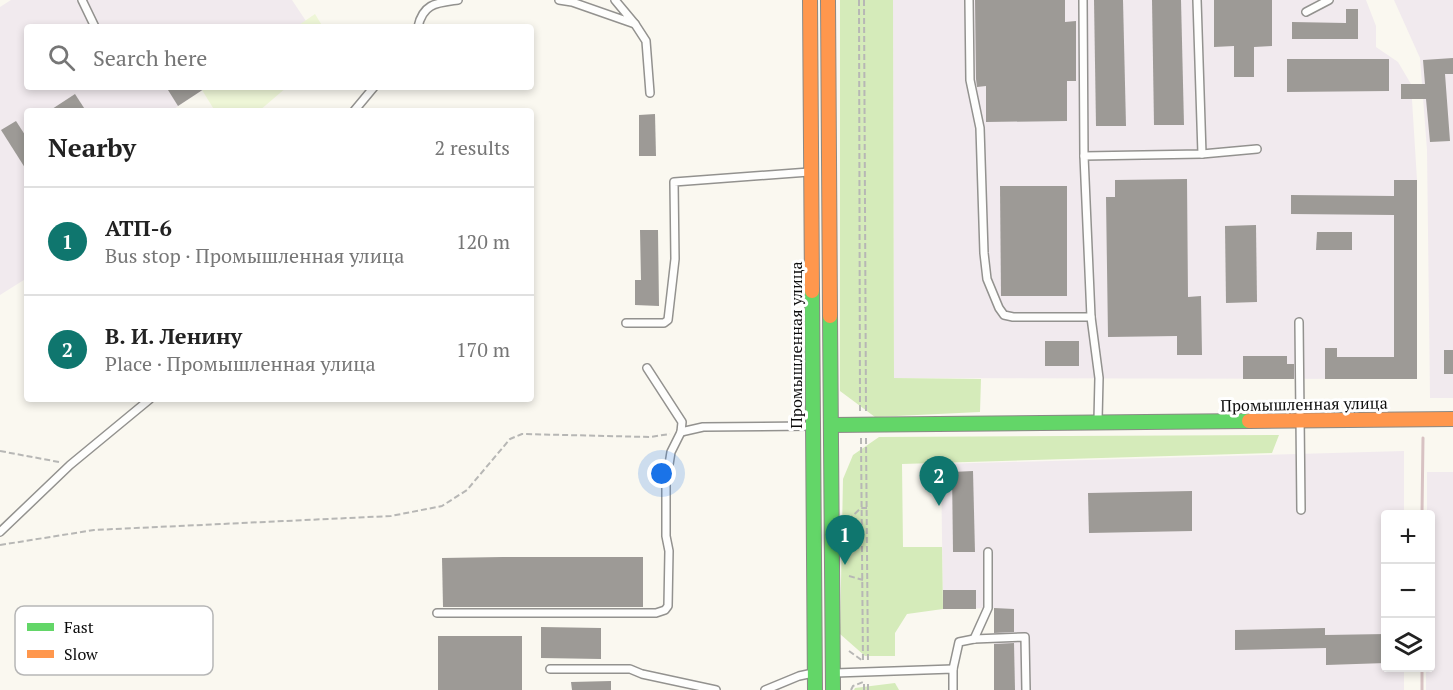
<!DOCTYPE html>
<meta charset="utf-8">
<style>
body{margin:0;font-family:"PT Serif",serif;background:#f2f2f2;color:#222}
.controls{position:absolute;right:18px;bottom:18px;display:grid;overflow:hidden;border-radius:6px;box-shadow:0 3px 9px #0003}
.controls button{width:54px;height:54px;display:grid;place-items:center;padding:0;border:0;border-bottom:2px solid #e0e0e0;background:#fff;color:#222;font:30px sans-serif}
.you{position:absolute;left:662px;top:474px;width:21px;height:21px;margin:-15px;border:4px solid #fff;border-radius:50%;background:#1a73e8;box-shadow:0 0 0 9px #1a73e833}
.badge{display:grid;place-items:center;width:39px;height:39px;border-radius:50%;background:#0f766e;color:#fff;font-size:20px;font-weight:700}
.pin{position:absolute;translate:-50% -50px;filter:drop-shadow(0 2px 3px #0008)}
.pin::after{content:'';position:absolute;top:32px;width:21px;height:18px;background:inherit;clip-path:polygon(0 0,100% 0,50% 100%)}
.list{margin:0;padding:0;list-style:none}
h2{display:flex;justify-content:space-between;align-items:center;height:78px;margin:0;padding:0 24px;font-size:26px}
h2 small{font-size:20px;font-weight:400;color:#767676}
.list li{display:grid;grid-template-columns:39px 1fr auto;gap:18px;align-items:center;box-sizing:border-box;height:108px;padding:0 24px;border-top:2px solid #e0e0e0}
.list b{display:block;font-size:22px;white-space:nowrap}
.list p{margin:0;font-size:20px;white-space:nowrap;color:#767676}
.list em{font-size:20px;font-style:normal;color:#767676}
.icon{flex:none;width:33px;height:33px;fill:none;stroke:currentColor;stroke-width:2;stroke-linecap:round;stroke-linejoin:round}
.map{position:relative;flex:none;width:1453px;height:690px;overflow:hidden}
.search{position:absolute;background:#fff;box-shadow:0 3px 9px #0003;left:24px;top:24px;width:510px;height:66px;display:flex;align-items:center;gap:15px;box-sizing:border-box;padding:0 21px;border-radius:6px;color:#767676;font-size:22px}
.panel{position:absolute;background:#fff;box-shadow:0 3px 9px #0003;left:24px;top:108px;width:510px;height:294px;border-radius:6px}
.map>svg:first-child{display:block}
.industrial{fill:#f1eaee}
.forest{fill:#d5ebba}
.pitch{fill:#eef6d7}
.building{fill:#9d9a96}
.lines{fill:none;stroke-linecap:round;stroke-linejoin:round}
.lane-casing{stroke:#93928f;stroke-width:10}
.fast-casing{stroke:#8a8985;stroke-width:16}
.slow-casing{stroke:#8a8985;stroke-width:16}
.path{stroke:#b7b7b5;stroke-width:2;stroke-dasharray:6 3;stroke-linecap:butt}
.lane{stroke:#fefefd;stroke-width:7}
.fast{stroke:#63d668;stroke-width:14}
.slow{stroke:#ff974d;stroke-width:14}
.rail{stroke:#d8c2c3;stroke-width:3}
.labels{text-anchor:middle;stroke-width:6;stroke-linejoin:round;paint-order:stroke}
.street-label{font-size:16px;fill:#0c0c0c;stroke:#fff}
.key{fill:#fff;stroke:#b6b6b6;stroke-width:1.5}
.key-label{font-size:16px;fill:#0c0c0c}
</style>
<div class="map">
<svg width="1453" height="690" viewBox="0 0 1453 690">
<rect width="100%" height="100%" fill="#faf8f0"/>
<g class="industrial">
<polygon points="11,0 292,0 306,21 296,27 27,27 27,87 207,87 171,111 27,111 27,278 0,295 0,7"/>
<polygon points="893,0 1366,0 1376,26 1376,47 1398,62 1411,84 1417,180 1417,379 894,378"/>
<polygon points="1394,0 1453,0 1453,398 1430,398 1427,150 1420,58"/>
<polygon points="1404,451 1404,514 1386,514 1386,668 1404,668 1404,690 994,690 994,608 943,609 941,464"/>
<polygon points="1427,472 1453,472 1453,690 1426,690 1426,668 1430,668 1430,514 1427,514"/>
</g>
<g class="forest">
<polygon points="840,0 893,0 894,378 981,379 980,412 875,417 840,391"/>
<polygon points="1279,435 1272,453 902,464 903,547 942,547 943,609 907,614 895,633 895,656 865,656 840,634 843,479 853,455 879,437"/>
<polygon points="895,683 899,690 854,690 855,688"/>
</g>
<g class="pitch">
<polygon points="315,14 323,27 296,27"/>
<polygon points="207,87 287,87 259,111 215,111 202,90"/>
</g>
<g class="building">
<polygon points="975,0 1065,0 1065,22 1076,21 1076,81 1067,81 1067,121 986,122 986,86 977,87 976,79"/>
<polygon points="1094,0 1123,0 1126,126 1096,126"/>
<polygon points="1152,0 1181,0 1184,125 1154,125"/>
<polygon points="1214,0 1272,0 1272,46 1254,47 1254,77 1234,77 1234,46 1214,47"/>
<polygon points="1346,9 1358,9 1358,39 1292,39 1292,22 1346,23"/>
<polygon points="1453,58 1453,74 1445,74 1450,141 1430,142 1426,99 1401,99 1401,84 1425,84 1423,60"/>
<polygon points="1287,59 1389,59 1389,91 1287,92"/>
<polygon points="173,87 207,87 178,106 168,90"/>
<polygon points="75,94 86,111 49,111"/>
<polygon points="655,114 656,156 639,156 639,115"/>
<polygon points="16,121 27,138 27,171 1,130"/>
<polygon points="1187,179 1188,297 1201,296 1202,355 1177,355 1177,336 1108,337 1106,197 1115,197 1115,180"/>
<polygon points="1394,180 1417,180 1417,379 1325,379 1325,348 1337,348 1337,357 1394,357 1394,215 1291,214 1291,195 1394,196"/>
<polygon points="1000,186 1067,186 1067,296 1001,296"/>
<polygon points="1256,225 1257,302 1226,303 1225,226"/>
<polygon points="640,230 658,230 659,306 635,305 635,280 641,280"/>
<polygon points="1317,232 1352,232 1352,250 1316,250"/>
<rect x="1045" y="341" width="34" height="25"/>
<rect x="1444" y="350" width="9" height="24"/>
<polygon points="1243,356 1287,356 1287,364 1294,364 1294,379 1243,379"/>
<polygon points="973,471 975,552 953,552 952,472"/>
<polygon points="1192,491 1192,531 1089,533 1088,493"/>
<polygon points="503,557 643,557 643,607 443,607 442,558"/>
<rect x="943" y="590" width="33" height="19"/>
<polygon points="994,608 1014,609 1014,632 994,633"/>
<polygon points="541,627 601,628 601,659 541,658"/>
<polygon points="1325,628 1325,635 1386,634 1386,663 1326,665 1326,648 1235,650 1235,630"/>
<rect x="438" y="636" width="84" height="54"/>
<polygon points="1014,643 1015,690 994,690 994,644"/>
<polygon points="611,681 611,690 572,690 571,682"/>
</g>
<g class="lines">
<g class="lane-casing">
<g id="lane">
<polyline points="82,0 95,27"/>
<polyline points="559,0 572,2 635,24 615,0"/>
<polyline points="969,0 970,80 980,128 984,253 987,279 999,308 1004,315 1013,317 1091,317"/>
<polyline points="1083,0 1084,156"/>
<polyline points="1306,12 1329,0"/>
<polyline points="635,24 646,41 650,93"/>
<path d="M418 27C423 3 437 3 458 0"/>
<polyline points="354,111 374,87"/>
<polyline points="1202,154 1257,149"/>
<polyline points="1299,322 1301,510"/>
<polyline points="626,323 664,323 668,320 675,259 674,182 809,172"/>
<polyline points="1098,420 1099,378 1091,317 1084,156 1202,154 1197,0"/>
<polyline points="681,432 703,427 811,426"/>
<polyline points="0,532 70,465 150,399"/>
<polyline points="437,613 656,613 665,610 668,606 669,551 666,536 666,483 671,452 681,432 682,422 647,368"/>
<polyline points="974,639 988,608 988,552"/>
<polyline points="550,669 630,669 642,674 716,690"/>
<polyline points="953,669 959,642 974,639 1025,637 1026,690"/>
<polyline points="835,673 953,669 953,690"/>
<polyline points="765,690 799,676 813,673"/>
</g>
</g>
<g class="fast-casing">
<g id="fast">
<polyline points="812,291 815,690"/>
<polyline points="830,316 833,690"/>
<polyline points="831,425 1249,421"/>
</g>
</g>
<g class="slow-casing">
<g id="slow">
<polyline points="810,0 812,291"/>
<polyline points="828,0 830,316"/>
<polyline points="1249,421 1453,419"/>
</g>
</g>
<g class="path">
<polyline points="859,0 860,411"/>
<polyline points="864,0 866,411"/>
<polyline points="861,438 863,663"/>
<polyline points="866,438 868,663"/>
<polyline points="0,451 59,462"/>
<polyline points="848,520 861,508 867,508"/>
<polyline points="0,545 94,530 391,516 442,506 467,490 510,439 522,434 650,437 670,434"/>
<polyline points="849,576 863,580"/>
<polyline points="849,651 863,661"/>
<polyline points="851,690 853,686 863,682"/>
<polyline points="864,690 864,681"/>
<polyline points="868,690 868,681"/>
</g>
<use href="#lane" class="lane"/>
<use href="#fast" class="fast"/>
<use href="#slow" class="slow"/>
<g class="rail">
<polyline points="1422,514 1423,438"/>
<polyline points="1422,690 1422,668"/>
</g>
</g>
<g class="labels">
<g class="street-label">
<text transform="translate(796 345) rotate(-90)" y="6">Промышленная улица</text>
<text transform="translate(1304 404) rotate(-1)" y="6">Промышленная улица</text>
</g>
</g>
<rect x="15" y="606" width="198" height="69" rx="9" class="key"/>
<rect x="27" y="623" width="27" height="8" fill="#63d668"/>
<rect x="27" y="650" width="27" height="8" fill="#ff974d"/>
<g class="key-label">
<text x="64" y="633">Fast</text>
<text x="64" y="660">Slow</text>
</g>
</svg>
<div class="controls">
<button>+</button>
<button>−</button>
<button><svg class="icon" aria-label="layers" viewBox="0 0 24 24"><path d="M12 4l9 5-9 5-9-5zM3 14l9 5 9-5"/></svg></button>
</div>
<div class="you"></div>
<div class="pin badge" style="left:845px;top:565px">1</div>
<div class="pin badge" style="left:939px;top:506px">2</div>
<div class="search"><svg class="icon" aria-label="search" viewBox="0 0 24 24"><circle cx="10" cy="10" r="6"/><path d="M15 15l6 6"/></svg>Search here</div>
<section class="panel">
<h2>Nearby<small>2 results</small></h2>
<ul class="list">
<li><span class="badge">1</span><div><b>АТП-6</b><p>Bus stop · Промышленная улица</p></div><em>120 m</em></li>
<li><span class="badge">2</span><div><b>В. И. Ленину</b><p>Place · Промышленная улица</p></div><em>170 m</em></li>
</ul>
</section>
</div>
